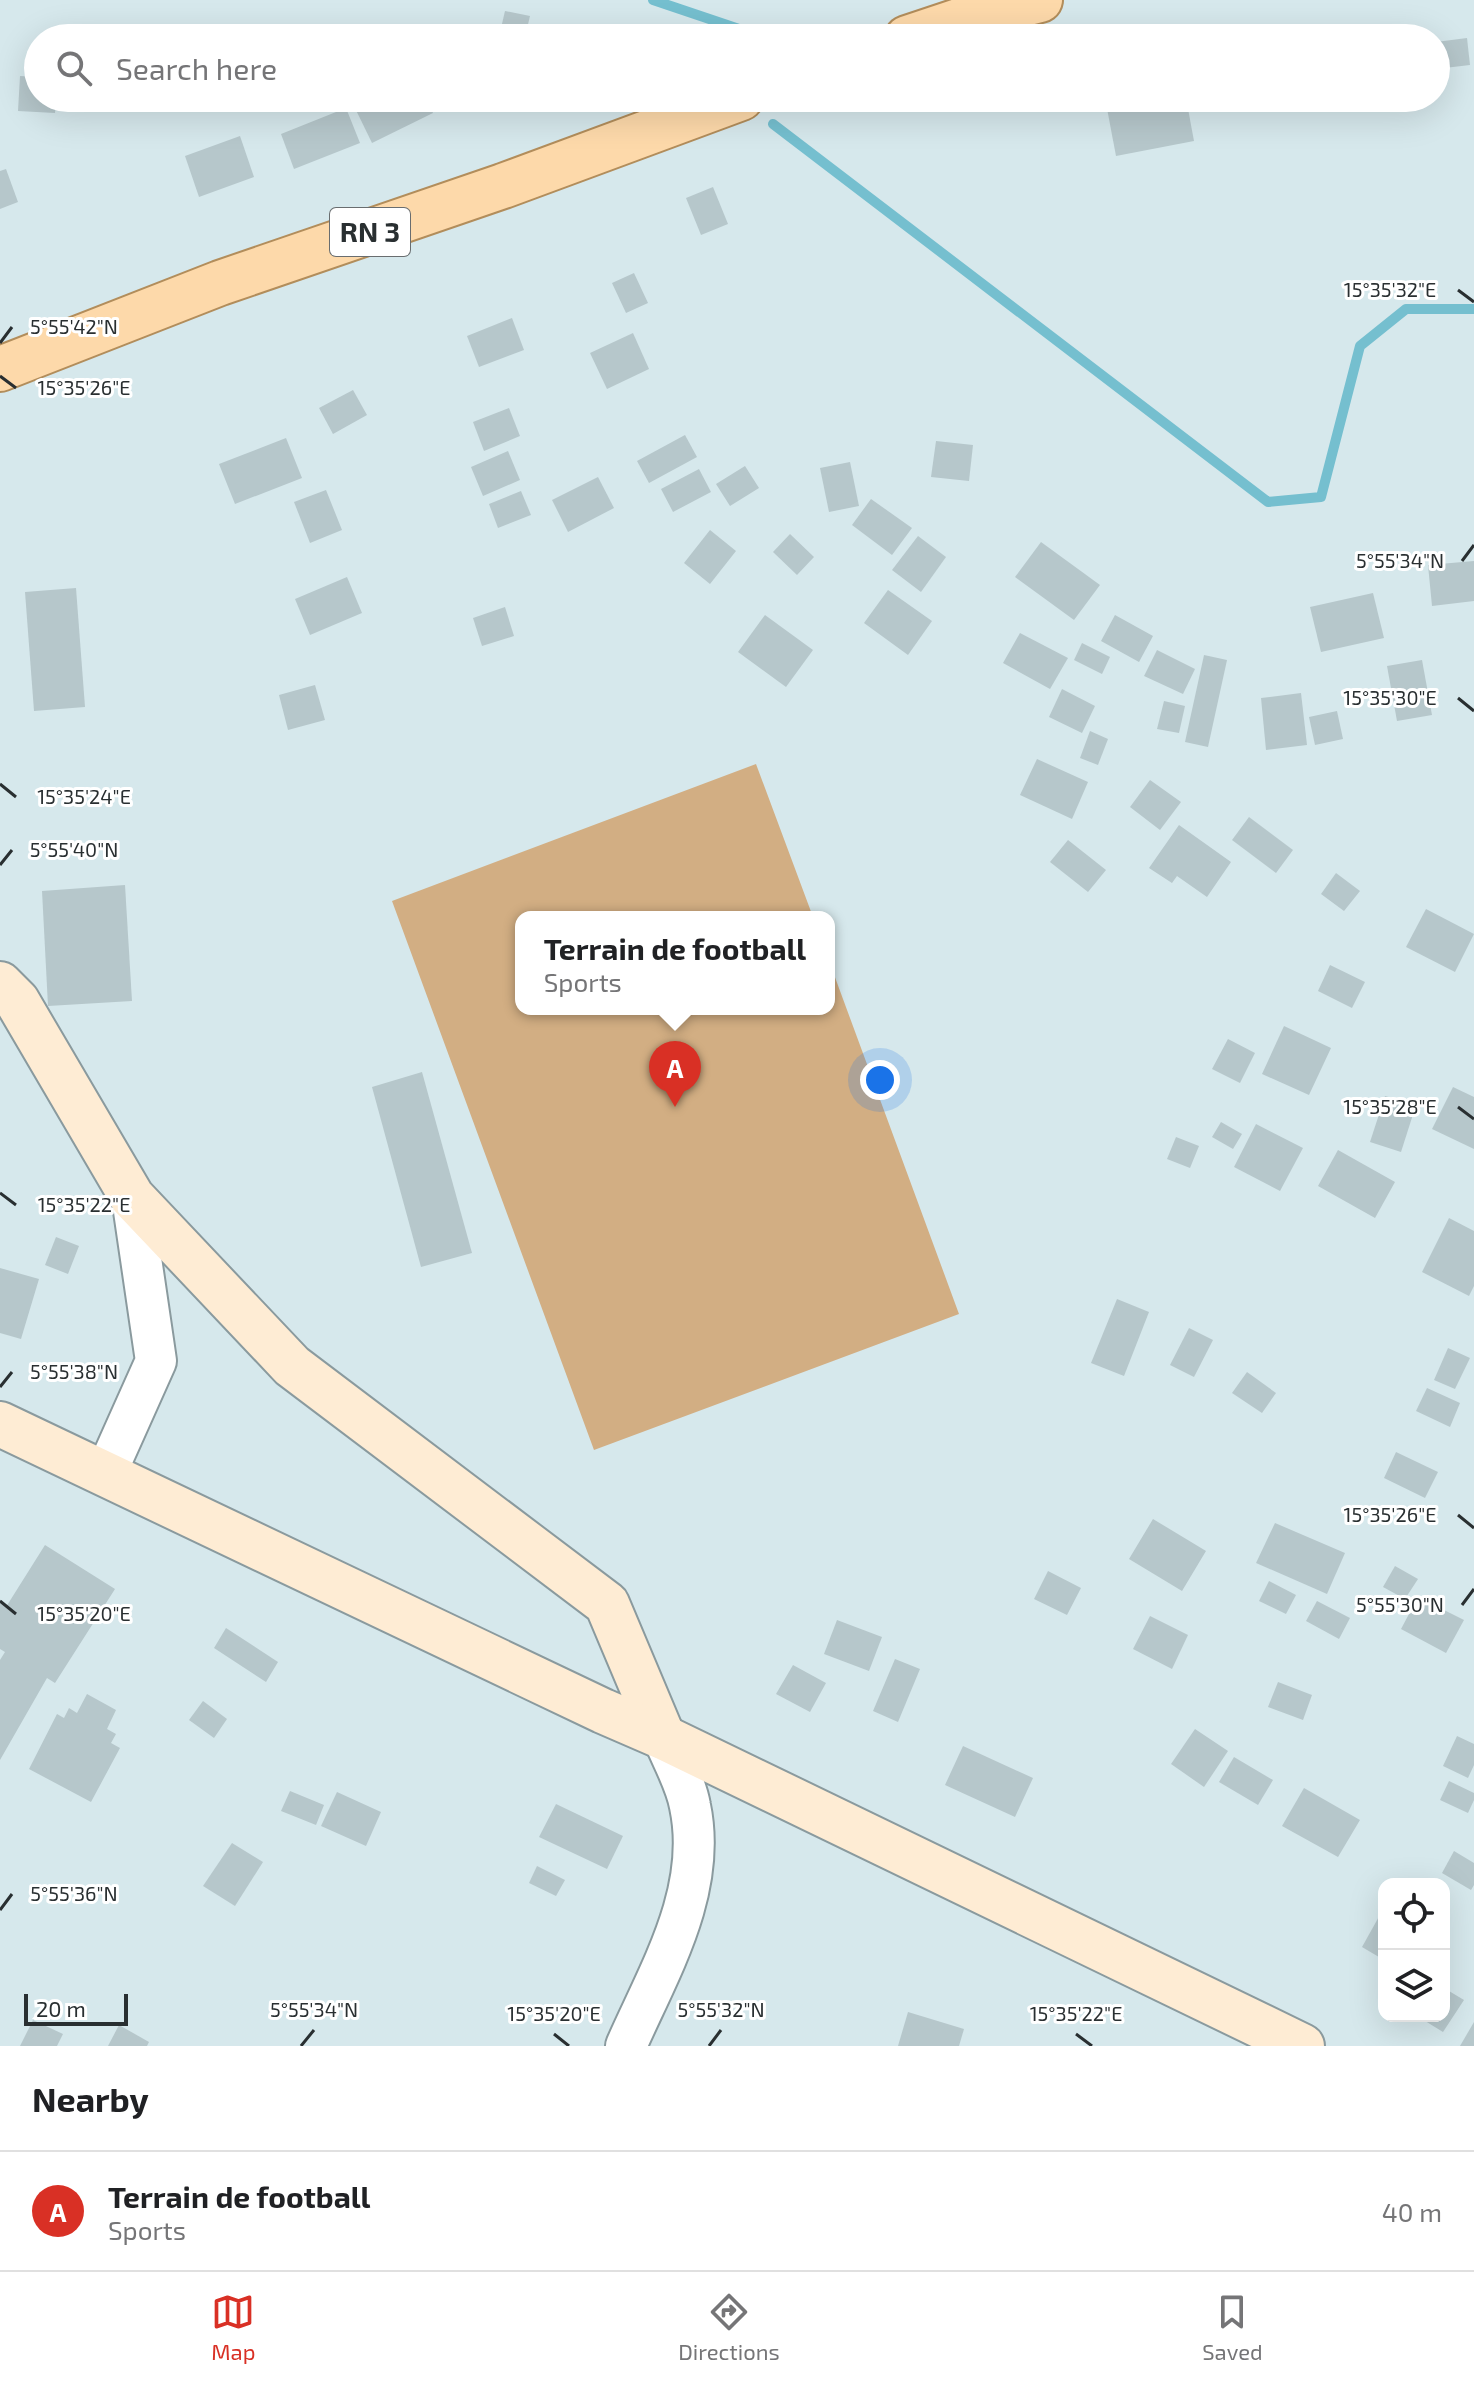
<!DOCTYPE html>
<meta charset="utf-8">
<style>
body{margin:0;font-family:"Exo 2",sans-serif;background:#f6f6f6;color:#202124}
.controls{position:absolute;right:24px;bottom:24px;display:grid;overflow:hidden;border-radius:16px;box-shadow:0 8px 32px #0002}
.controls button{width:72px;height:72px;display:grid;place-items:center;padding:0;border:0;border-bottom:2px solid #e0e0e0;background:#fff;color:#202124;font:40px sans-serif}
.scale{position:absolute;left:24px;bottom:20px;width:104px;box-sizing:border-box;padding-left:8px;border:4px solid #292f31;border-top:0;font-size:22px;line-height:28px;white-space:nowrap;color:#292f31;-webkit-text-stroke:6px #fff;paint-order:stroke}
.you{position:absolute;left:880px;top:1080px;width:28px;height:28px;margin:-20px;border:6px solid #fff;border-radius:50%;background:#1a73e8;box-shadow:0 0 0 12px #1a73e833}
.badge{display:grid;place-items:center;width:52px;height:52px;border-radius:50%;background:#d93025;color:#fff;font-size:26px;font-weight:700}
.pin{position:absolute;translate:-50% -66px;filter:drop-shadow(0 2px 4px #0008)}
.pin::after{content:'';position:absolute;top:42px;width:28px;height:24px;background:inherit;clip-path:polygon(0 0,100% 0,50% 100%)}
.popup{position:absolute;left:515px;top:911px;width:320px;height:104px;box-sizing:border-box;display:grid;place-content:center;border-radius:16px;background:#fff;filter:drop-shadow(0 2px 6px #0005);font-size:26px;white-space:nowrap;color:#757577}
.popup b{font-size:30px;color:#202124}
.popup::after{content:'';position:absolute;left:50%;top:100%;margin-left:-16px;border:16px solid transparent;border-top-color:#fff}
.list{margin:0;padding:0;list-style:none}
h2{display:flex;justify-content:space-between;align-items:center;height:104px;margin:0;padding:0 32px;font-size:34px}
h2 small{font-size:26px;font-weight:400;color:#757577}
.list li{display:grid;grid-template-columns:52px 1fr auto;gap:24px;align-items:center;box-sizing:border-box;height:120px;padding:0 32px;border-top:2px solid #e0e0e0}
.list b{display:block;font-size:30px;white-space:nowrap}
.list p{margin:0;font-size:26px;white-space:nowrap;color:#757577}
.list em{font-size:26px;font-style:normal;color:#757577}
.icon{flex:none;width:44px;height:44px;fill:none;stroke:currentColor;stroke-width:2;stroke-linecap:round;stroke-linejoin:round}
.map{position:relative;flex:none;width:1474px;height:2046px;overflow:hidden}
.search{position:absolute;background:#fff;box-shadow:0 8px 32px #0002;left:24px;right:24px;top:24px;height:88px;display:flex;align-items:center;gap:20px;box-sizing:border-box;padding:0 28px;border-radius:44px;color:#757577;font-size:30px}
.sheet{height:224px;background:#fff}
nav{display:flex;justify-content:space-around;align-items:center;box-sizing:border-box;height:112px;border-top:2px solid #e0e0e0;background:#fff;font-size:22px;color:#757577}
nav a{display:grid;justify-items:center;gap:4px}
nav .on{color:#d93025}
.map>svg:first-child{display:block}
.green{fill:#d2ae83}
.lines{fill:none;stroke-linecap:round;stroke-linejoin:round}
.stream{stroke:#75bfcf;stroke-width:10}
.building{fill:#b6c7cb}
.street-casing{stroke:#8a9a9e;stroke-width:44}
.secondary-casing{stroke:#8a9a9e;stroke-width:48}
.primary-casing{stroke:#b28d5b;stroke-width:48}
.street{stroke:#fff;stroke-width:40}
.secondary{stroke:#feecd4;stroke-width:44}
.primary{stroke:#fdd9aa;stroke-width:44}
.ticks{fill:none;stroke:#292f31;stroke-width:3}
.labels{text-anchor:middle;stroke-width:6;stroke-linejoin:round;paint-order:stroke}
.shield{fill:#fff;stroke:#696d6f;stroke-width:2}
.shield-label{font-size:28px;font-weight:bold;fill:#292f31}
.ticks-label{font-size:20px;text-anchor:middle;fill:#292f31;stroke:#fff;stroke-width:6;stroke-linejoin:round;paint-order:stroke}
</style>
<div class="map">
<svg width="1474" height="2046" viewBox="0 0 1474 2046">
<rect width="100%" height="100%" fill="#d6e8ec"/>
<polygon class="green" points="756,764 813,917 521,917 521,1009 829,1009 829,961 959,1314 594,1450 392,901"/>
<g class="lines">
<g class="stream">
<polyline points="653,0 748,32"/>
<polyline points="773,124 1268,502 1321,497 1360,346 1406,309 1474,309"/>
</g>
</g>
<g class="building">
<polygon points="505,11 530,16 526,33 501,28"/>
<polygon points="1467,38 1470,65 1436,69 1436,42"/>
<polygon points="20,76 38,77 38,98 56,98 55,113 18,111"/>
<polygon points="371,98 426,98 433,113 372,143 354,106"/>
<polygon points="1105,98 1186,98 1194,141 1116,156"/>
<polygon points="346,108 360,143 294,169 281,134"/>
<polygon points="240,136 254,177 199,197 185,156"/>
<polygon points="6,169 18,202 0,209 0,171"/>
<polygon points="713,187 728,224 701,235 686,198"/>
<polygon points="634,273 648,303 626,313 612,283"/>
<polygon points="512,318 524,350 479,367 467,336"/>
<polygon points="633,333 649,369 607,389 590,353"/>
<polygon points="353,390 367,415 333,434 319,408"/>
<polygon points="509,408 520,436 484,451 473,422"/>
<polygon points="685,435 697,457 649,483 637,461"/>
<polygon points="286,438 302,478 235,504 219,464"/>
<polygon points="936,441 973,445 969,481 931,477"/>
<polygon points="508,451 520,480 483,496 471,467"/>
<polygon points="850,462 859,506 829,512 820,468"/>
<polygon points="745,466 759,488 730,506 716,484"/>
<polygon points="699,469 711,492 673,512 661,489"/>
<polygon points="598,477 614,508 568,532 552,500"/>
<polygon points="326,490 342,530 310,543 294,502"/>
<polygon points="521,491 531,515 498,528 489,504"/>
<polygon points="871,499 912,528 892,555 852,525"/>
<polygon points="710,530 736,551 710,584 684,563"/>
<polygon points="790,534 814,557 797,575 773,552"/>
<polygon points="918,536 946,557 921,592 892,570"/>
<polygon points="1041,542 1100,585 1074,620 1015,577"/>
<polygon points="1474,561 1474,601 1432,606 1428,565"/>
<polygon points="347,577 362,613 310,635 295,599"/>
<polygon points="76,588 85,707 34,711 25,592"/>
<polygon points="888,590 932,621 908,655 864,623"/>
<polygon points="1373,593 1384,638 1321,652 1310,607"/>
<polygon points="505,607 514,636 482,646 473,618"/>
<polygon points="765,615 813,650 786,687 738,652"/>
<polygon points="1115,615 1153,636 1139,662 1101,641"/>
<polygon points="1020,633 1068,658 1050,689 1003,663"/>
<polygon points="1082,643 1110,657 1102,674 1074,660"/>
<polygon points="1157,650 1195,669 1183,694 1144,676"/>
<polygon points="1204,655 1227,660 1208,747 1185,742"/>
<polygon points="1422,660 1432,715 1397,721 1387,666"/>
<polygon points="315,685 325,720 288,730 279,695"/>
<polygon points="1062,689 1095,706 1082,733 1049,717"/>
<polygon points="1301,693 1307,745 1266,750 1261,698"/>
<polygon points="1164,701 1185,706 1179,733 1157,729"/>
<polygon points="1337,711 1343,739 1315,745 1309,717"/>
<polygon points="1090,731 1108,739 1098,765 1080,758"/>
<polygon points="1037,759 1088,782 1072,819 1020,795"/>
<polygon points="1150,780 1181,802 1160,830 1130,807"/>
<polygon points="1249,817 1293,850 1276,873 1232,840"/>
<polygon points="1179,825 1231,862 1207,897 1177,876 1172,883 1149,868"/>
<polygon points="1068,840 1106,870 1088,892 1050,862"/>
<polygon points="1336,873 1360,891 1344,911 1321,894"/>
<polygon points="125,885 132,1001 48,1006 42,891"/>
<polygon points="1426,909 1474,934 1455,972 1406,947"/>
<polygon points="1330,965 1365,982 1352,1008 1318,991"/>
<polygon points="1284,1026 1331,1048 1309,1095 1262,1074"/>
<polygon points="1228,1039 1255,1053 1240,1083 1212,1069"/>
<polygon points="422,1072 472,1253 421,1267 372,1087"/>
<polygon points="1453,1087 1474,1097 1474,1149 1432,1129"/>
<polygon points="1385,1096 1416,1105 1401,1152 1370,1142"/>
<polygon points="1221,1122 1242,1134 1233,1149 1212,1137"/>
<polygon points="1256,1124 1303,1148 1280,1191 1234,1167"/>
<polygon points="1176,1137 1199,1146 1190,1168 1167,1159"/>
<polygon points="1338,1150 1395,1182 1375,1218 1318,1186"/>
<polygon points="1449,1218 1474,1231 1474,1286 1469,1296 1422,1272"/>
<polygon points="56,1237 79,1246 68,1274 45,1265"/>
<polygon points="0,1268 39,1279 21,1339 0,1333"/>
<polygon points="1117,1299 1149,1312 1124,1376 1091,1363"/>
<polygon points="1189,1328 1213,1340 1194,1377 1170,1365"/>
<polygon points="1448,1348 1470,1358 1455,1389 1434,1380"/>
<polygon points="1247,1372 1276,1393 1262,1413 1232,1393"/>
<polygon points="1427,1388 1460,1403 1450,1427 1416,1411"/>
<polygon points="1396,1452 1438,1472 1425,1498 1384,1478"/>
<polygon points="1153,1519 1206,1551 1182,1591 1129,1559"/>
<polygon points="1275,1523 1345,1553 1327,1594 1256,1563"/>
<polygon points="45,1545 115,1589 55,1683 47,1678 0,1760 0,1660 5,1652 0,1649 0,1603 6,1607"/>
<polygon points="1395,1566 1418,1579 1405,1599 1383,1587"/>
<polygon points="1048,1571 1081,1588 1067,1615 1034,1599"/>
<polygon points="1269,1581 1296,1595 1286,1614 1259,1601"/>
<polygon points="1418,1597 1464,1620 1446,1653 1401,1629"/>
<polygon points="1317,1601 1350,1618 1339,1639 1306,1621"/>
<polygon points="1150,1616 1188,1635 1172,1669 1133,1649"/>
<polygon points="837,1620 882,1637 869,1671 824,1654"/>
<polygon points="226,1628 278,1662 266,1682 214,1648"/>
<polygon points="895,1659 920,1669 898,1722 873,1711"/>
<polygon points="793,1665 826,1683 810,1712 776,1694"/>
<polygon points="1278,1682 1312,1695 1303,1720 1268,1707"/>
<polygon points="87,1694 116,1710 107,1729 116,1734 111,1743 120,1748 91,1802 29,1769 57,1714 64,1718 69,1708 77,1713"/>
<polygon points="203,1701 227,1719 214,1738 189,1720"/>
<polygon points="1195,1729 1228,1751 1204,1787 1171,1764"/>
<polygon points="1457,1736 1474,1744 1474,1765 1468,1778 1443,1766"/>
<polygon points="963,1746 1033,1778 1015,1817 945,1785"/>
<polygon points="1234,1757 1273,1780 1258,1805 1219,1782"/>
<polygon points="1449,1781 1474,1793 1474,1800 1468,1813 1440,1800"/>
<polygon points="1304,1788 1360,1820 1338,1857 1282,1826"/>
<polygon points="290,1791 324,1805 316,1825 281,1811"/>
<polygon points="337,1792 381,1812 366,1846 321,1826"/>
<polygon points="556,1804 623,1836 607,1869 539,1837"/>
<polygon points="232,1843 263,1862 235,1906 203,1886"/>
<polygon points="1454,1851 1474,1863 1474,1885 1471,1890 1442,1873"/>
<polygon points="537,1866 565,1880 556,1896 529,1883"/>
<polygon points="1381,1913 1384,1914 1384,1960 1362,1947"/>
<polygon points="1444,1988 1464,2000 1443,2032 1417,2016 1444,2016"/>
<polygon points="908,2012 964,2029 959,2046 898,2046"/>
<polygon points="33,2020 63,2034 57,2046 20,2046"/>
<polygon points="1474,2022 1474,2046 1460,2046"/>
<polygon points="119,2025 149,2042 147,2046 108,2046"/>
</g>
<g class="lines">
<g class="street-casing">
<g id="street">
<polyline points="105,1475 156,1361 132,1197"/>
<path d="M626 2046C659 1971 708 1891 690 1806 686 1783 672 1759 663 1737"/>
</g>
</g>
<g class="secondary-casing">
<g id="secondary">
<polyline points="0,984 17,1001 132,1197 292,1366 607,1604 663,1737"/>
<polyline points="0,1424 603,1711 663,1737 1302,2046"/>
</g>
</g>
<g class="primary-casing">
<g id="primary">
<polyline points="907,38 958,21 1040,0"/>
<polyline points="0,369 220,283 503,186 741,98"/>
</g>
</g>
<use href="#street" class="street"/>
<use href="#secondary" class="secondary"/>
<use href="#primary" class="primary"/>
</g>
<path class="ticks" d="M1458 290 1474 302M0 343 12 327M0 376 16 388M1462 561 1474 545M1458 698 1474 711M0 784 16 797M0 865 12 850M1458 1107 1474 1119M0 1193 16 1205M0 1387 12 1372M1458 1515 1474 1528M0 1601 16 1614M1462 1605 1474 1589M0 1910 12 1894M554 2034 569 2046M1076 2034 1092 2046M301 2046 314 2030M709 2046 721 2030"/>
<g class="labels">
<rect class="shield" x="330" y="208" width="80" height="48" rx="6"/>
<g class="shield-label">
<text x="370" y="242">RN 3</text>
</g>
</g>
<g class="ticks-label">
<text x="1390" y="297">15°35'32"E</text>
<text x="74" y="334">5°55'42"N</text>
<text x="84" y="395">15°35'26"E</text>
<text x="1400" y="568">5°55'34"N</text>
<text x="1390" y="705">15°35'30"E</text>
<text x="84" y="804">15°35'24"E</text>
<text x="74" y="857">5°55'40"N</text>
<text x="1390" y="1114">15°35'28"E</text>
<text x="84" y="1212">15°35'22"E</text>
<text x="74" y="1379">5°55'38"N</text>
<text x="1390" y="1522">15°35'26"E</text>
<text x="1400" y="1612">5°55'30"N</text>
<text x="84" y="1621">15°35'20"E</text>
<text x="74" y="1901">5°55'36"N</text>
<text x="314" y="2017">5°55'34"N</text>
<text x="721" y="2017">5°55'32"N</text>
<text x="554" y="2021">15°35'20"E</text>
<text x="1076" y="2021">15°35'22"E</text>
</g>
</svg>
<div class="controls">
<button><svg class="icon" aria-label="locate" viewBox="0 0 24 24"><circle cx="12" cy="12" r="6"/><path d="M12 2v4M12 18v4M2 12h4M18 12h4"/></svg></button>
<button><svg class="icon" aria-label="layers" viewBox="0 0 24 24"><path d="M12 4l9 5-9 5-9-5zM3 14l9 5 9-5"/></svg></button>
</div>
<div class="scale">20 m</div>
<div class="you"></div>
<div class="pin badge" style="left:675px;top:1107px">A</div>
<div class="popup"><b>Terrain de football</b>Sports</div>
<div class="search"><svg class="icon" aria-label="search" viewBox="0 0 24 24"><circle cx="10" cy="10" r="6"/><path d="M15 15l6 6"/></svg>Search here</div>
</div>
<section class="sheet">
<h2>Nearby<small></small></h2>
<ul class="list">
<li><span class="badge">A</span><div><b>Terrain de football</b><p>Sports</p></div><em>40 m</em></li>
</ul>
</section>
<nav>
<a class="on"><svg class="icon" aria-label="map" viewBox="0 0 24 24"><path d="M3 6l6-2 6 2 6-2v14l-6 2-6-2-6 2zM9 4v14M15 6v14"/></svg>Map</a>
<a><svg class="icon" aria-label="directions" viewBox="0 0 24 24"><path d="M12 3l9 9-9 9-9-9zM9 14v-3h6M13 9l2 2-2 2"/></svg>Directions</a>
<a><svg class="icon" aria-label="saved" viewBox="0 0 24 24"><path d="M7 4h10v16l-5-4-5 4z"/></svg>Saved</a>
</nav>
